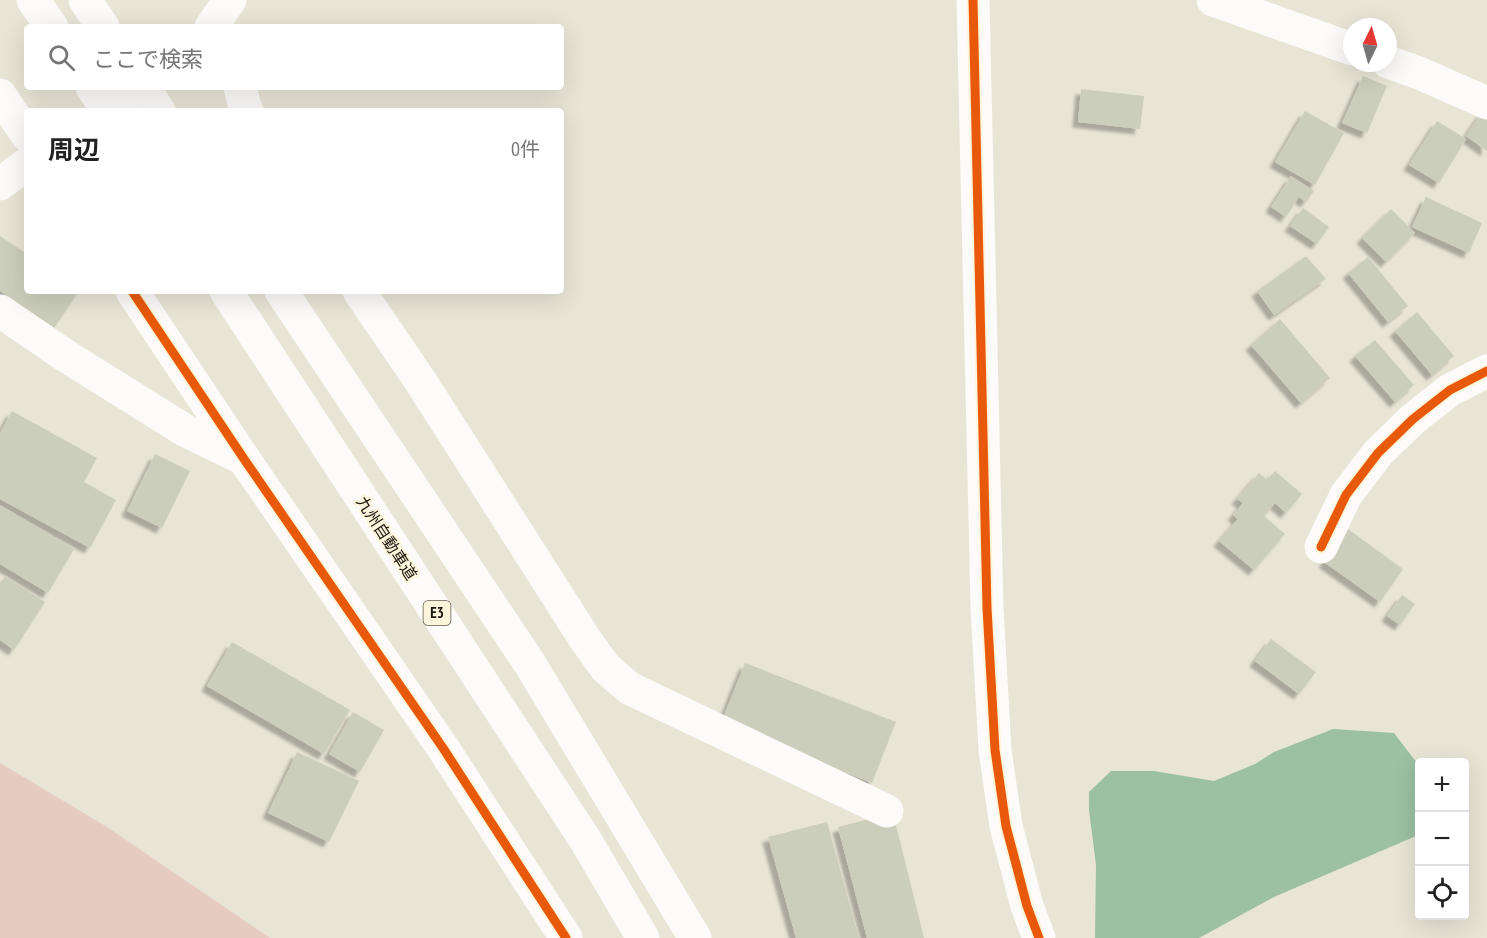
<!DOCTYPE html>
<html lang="ja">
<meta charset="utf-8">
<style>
body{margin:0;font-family:"PT Sans Narrow","Noto Sans JP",sans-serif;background:#f6f6f6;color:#222}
.controls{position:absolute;right:18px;bottom:18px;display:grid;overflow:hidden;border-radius:6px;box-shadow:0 6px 24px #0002}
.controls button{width:54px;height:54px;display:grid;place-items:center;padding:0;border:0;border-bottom:2px solid #e0e0e0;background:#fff;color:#222;font:30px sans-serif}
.compass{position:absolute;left:1343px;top:18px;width:54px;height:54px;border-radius:50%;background:#fff;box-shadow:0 6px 24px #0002;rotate:5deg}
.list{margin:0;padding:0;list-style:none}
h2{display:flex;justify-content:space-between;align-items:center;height:78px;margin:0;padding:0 24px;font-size:26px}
h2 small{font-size:20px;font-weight:400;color:#767676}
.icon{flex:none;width:33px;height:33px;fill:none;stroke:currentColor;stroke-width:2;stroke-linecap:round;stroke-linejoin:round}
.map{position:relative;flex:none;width:1487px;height:938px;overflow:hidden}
.search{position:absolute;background:#fff;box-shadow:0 6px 24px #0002;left:24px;top:24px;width:540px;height:66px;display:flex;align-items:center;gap:15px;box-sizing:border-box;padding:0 21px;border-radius:6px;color:#767676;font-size:22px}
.panel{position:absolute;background:#fff;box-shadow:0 6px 24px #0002;left:24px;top:108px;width:540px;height:186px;border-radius:6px}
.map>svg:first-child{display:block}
.green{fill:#e6cbc0}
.water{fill:#9cc0a2}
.building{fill:#cccebd;filter:url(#shadow)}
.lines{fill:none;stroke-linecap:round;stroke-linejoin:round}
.minor{stroke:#fcfbf9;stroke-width:33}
.highway{stroke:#fcfbf9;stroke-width:33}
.cycleway-casing{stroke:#fdf5db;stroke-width:13}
.cycleway{stroke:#e8590c;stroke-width:9}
.labels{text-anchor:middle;stroke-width:4.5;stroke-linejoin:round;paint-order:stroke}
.shield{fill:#fdf5db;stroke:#5e5a4c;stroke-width:1.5}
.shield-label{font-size:15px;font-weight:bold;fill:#1a170e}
.street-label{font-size:16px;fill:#1a170e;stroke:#fdf5db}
</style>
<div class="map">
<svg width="1487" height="938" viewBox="0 0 1487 938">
<defs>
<filter id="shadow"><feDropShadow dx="-5.5" dy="5.5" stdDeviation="1.5" flood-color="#0004"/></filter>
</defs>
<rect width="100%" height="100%" fill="#e8e4d6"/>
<polygon class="green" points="0,763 107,827 270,938 0,938"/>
<polygon class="water" points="1333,729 1394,733 1417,763 1419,780 1420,828 1416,836 1274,897 1199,938 1095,938 1096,865 1089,810 1089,792 1111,771 1154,771 1214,781 1255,764 1274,752"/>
<g class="building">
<polygon points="1363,76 1387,86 1367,133 1342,123"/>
<polygon points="1081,89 1144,96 1140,129 1078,122"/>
<polygon points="1305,111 1344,133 1315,185 1275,162"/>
<polygon points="1482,112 1487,116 1487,151 1466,136"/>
<polygon points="1437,121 1466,139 1439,183 1409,165"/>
<polygon points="1291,176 1314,191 1306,202 1299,197 1286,217 1271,207"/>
<polygon points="1426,197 1482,223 1469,253 1412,227"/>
<polygon points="1303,208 1329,227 1317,244 1290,226"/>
<polygon points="1391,209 1415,233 1386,262 1362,238"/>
<polygon points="0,236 27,254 27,291 79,291 54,328 0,291"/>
<polygon points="1306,256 1326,279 1274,315 1257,291"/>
<polygon points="1368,257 1408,306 1388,322 1348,273"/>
<polygon points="1417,312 1454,356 1432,375 1395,331"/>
<polygon points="1280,319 1330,378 1301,403 1251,345"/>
<polygon points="1375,340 1414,385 1395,402 1355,356"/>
<polygon points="12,411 97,458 84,482 116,500 90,548 0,499 0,433"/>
<polygon points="155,454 190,471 162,528 127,511"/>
<polygon points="1275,471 1302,494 1286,513 1275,503 1264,516 1285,534 1254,570 1219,541 1238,519 1233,515 1243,503 1237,499 1259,473 1267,480"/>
<polygon points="0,505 74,549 48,593 0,564"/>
<polygon points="1348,529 1403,569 1380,602 1324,562"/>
<polygon points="5,576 45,602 14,650 0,640 0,583"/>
<polygon points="1402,595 1415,604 1400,625 1387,616"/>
<polygon points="1271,639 1316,672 1299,694 1255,661"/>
<polygon points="232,642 350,710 324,754 207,686"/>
<polygon points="745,663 896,722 872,783 721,723"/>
<polygon points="353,712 384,730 360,772 329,754"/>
<polygon points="297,752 359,781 329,842 268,813"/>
<polygon points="893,813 924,938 867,938 838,827"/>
<polygon points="827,822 859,938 796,938 768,837"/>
</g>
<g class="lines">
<g class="minor">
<polyline points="973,0 987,608 995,750 1006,826 1027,906 1039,938"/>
<polyline points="1213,0 1352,49"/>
<polyline points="211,27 230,0"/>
<polyline points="1388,62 1419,73 1487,103"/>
<polyline points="240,87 244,103 247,111"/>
<polyline points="0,95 27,135"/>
<polyline points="104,111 139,87"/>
<polyline points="0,184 27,164"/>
<polyline points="132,291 244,459 443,748 566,938"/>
<polyline points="359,291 421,382 585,639 605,667 629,688 887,811"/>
<polyline points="0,311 66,356 186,431 244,459"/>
<polyline points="1321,547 1346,495 1378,453 1413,419 1450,390 1487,371"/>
</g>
<g class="highway">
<polyline points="33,0 52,27"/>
<polyline points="85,0 103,27"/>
<polyline points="92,87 108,111"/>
<polyline points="143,87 159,111"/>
<polyline points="226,291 586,841 643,938"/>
<polyline points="281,291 530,664 695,938"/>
</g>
<g class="cycleway-casing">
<g id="cycleway">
<polyline points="973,0 987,608 995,750 1006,826 1027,906 1039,938"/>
<polyline points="132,291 244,459 443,748 566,938"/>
<polyline points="1321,547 1346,495 1378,453 1413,419 1450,390 1487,371"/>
</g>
</g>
<use href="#cycleway" class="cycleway"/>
</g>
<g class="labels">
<rect class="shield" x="423.5" y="601" width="27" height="24" rx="4.5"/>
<g class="shield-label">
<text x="437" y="618">E3</text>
</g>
<g class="street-label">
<text transform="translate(387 538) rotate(57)" y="6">九州自動車道</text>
</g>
</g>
</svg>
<div class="controls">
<button>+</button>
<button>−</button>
<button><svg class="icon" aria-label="locate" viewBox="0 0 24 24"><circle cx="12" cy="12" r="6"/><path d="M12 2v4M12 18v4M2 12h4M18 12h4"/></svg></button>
</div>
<svg class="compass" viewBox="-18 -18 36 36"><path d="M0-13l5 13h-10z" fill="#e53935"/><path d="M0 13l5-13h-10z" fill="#767676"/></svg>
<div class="search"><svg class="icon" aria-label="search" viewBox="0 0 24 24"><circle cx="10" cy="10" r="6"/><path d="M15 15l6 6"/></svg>ここで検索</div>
<section class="panel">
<h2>周辺<small>0件</small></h2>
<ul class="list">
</ul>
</section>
</div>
